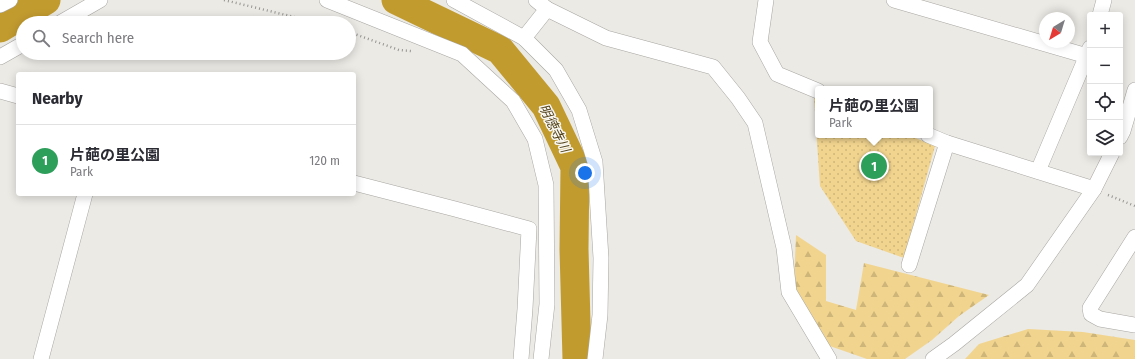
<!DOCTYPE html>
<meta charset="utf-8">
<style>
body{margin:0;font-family:"Fira Sans Condensed","Noto Sans JP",sans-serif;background:#f7f7f7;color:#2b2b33}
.controls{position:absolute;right:12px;top:12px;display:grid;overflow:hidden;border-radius:4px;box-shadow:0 2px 10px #0003}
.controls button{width:36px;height:36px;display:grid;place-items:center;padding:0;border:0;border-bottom:1px solid #e1e1e2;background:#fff;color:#2b2b33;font:20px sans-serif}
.compass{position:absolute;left:1039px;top:12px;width:36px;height:36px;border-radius:50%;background:#fff;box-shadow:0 2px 10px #0003;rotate:218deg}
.you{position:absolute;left:585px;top:173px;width:14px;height:14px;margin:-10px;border:3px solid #fff;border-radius:50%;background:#1a73e8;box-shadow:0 0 0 6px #1a73e833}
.badge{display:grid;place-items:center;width:26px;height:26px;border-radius:50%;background:#7141b9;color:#fff;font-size:13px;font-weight:700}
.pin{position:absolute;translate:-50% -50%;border:2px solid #fff;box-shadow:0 1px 4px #0006}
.popup{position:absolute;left:815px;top:86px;width:118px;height:52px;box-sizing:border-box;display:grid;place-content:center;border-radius:4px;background:#fff;filter:drop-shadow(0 1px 3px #0005);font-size:13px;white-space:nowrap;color:#7c7c81}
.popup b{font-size:15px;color:#2b2b33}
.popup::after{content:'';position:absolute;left:50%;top:100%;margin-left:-8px;border:8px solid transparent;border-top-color:#fff}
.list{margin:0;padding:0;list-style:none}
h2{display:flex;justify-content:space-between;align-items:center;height:52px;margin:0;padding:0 16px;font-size:17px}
h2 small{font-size:13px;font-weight:400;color:#7c7c81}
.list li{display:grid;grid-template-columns:26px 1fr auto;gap:12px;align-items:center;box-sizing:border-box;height:72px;padding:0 16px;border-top:1px solid #e1e1e2}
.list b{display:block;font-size:15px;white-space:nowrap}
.list p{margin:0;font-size:13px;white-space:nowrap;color:#7c7c81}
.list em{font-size:13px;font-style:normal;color:#7c7c81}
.icon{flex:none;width:22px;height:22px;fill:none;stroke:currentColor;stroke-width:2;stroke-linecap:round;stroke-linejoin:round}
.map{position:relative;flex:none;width:1135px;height:359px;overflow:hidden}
.search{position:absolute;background:#fff;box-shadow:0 2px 10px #0003;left:16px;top:16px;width:340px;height:44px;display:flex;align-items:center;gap:10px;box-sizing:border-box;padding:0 14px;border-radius:22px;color:#7c7c81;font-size:15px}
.panel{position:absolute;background:#fff;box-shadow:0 2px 10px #0003;left:16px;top:72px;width:340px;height:124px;border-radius:4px}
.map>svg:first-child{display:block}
.grass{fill:url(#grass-dots)}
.forest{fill:url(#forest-firs)}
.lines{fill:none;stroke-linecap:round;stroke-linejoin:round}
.river{stroke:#c29b2f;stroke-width:29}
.minor-casing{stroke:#a8a6a2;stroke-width:16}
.path{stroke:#959490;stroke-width:2.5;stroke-dasharray:1 3;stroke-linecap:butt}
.minor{stroke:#fff;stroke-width:15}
.labels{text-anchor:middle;stroke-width:3;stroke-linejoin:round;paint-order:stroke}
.water-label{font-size:13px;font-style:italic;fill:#544319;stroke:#f9f7f2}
</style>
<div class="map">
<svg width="1135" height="359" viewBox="0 0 1135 359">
<defs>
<pattern id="grass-dots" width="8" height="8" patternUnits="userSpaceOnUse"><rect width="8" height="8" fill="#f1d48e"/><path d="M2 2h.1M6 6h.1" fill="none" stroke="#ceb579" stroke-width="1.8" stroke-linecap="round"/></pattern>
<pattern id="forest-firs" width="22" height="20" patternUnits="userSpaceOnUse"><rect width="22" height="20" fill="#f1d48e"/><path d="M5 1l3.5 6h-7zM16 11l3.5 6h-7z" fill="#ceb579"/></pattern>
</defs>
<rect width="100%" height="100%" fill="#eceae5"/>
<polygon class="grass" points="814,98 818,99 818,135 908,135 935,146 904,258 856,241 820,186"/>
<g class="forest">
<polygon points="796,235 826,255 826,301 856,310 864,263 989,295 959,316 932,340 905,359 867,359 824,344 794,285"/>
<polygon points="1028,329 1083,332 1135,340 1135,359 965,359 979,344"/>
</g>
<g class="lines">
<g class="river">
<polyline points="396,0 500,50 546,106 575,167 574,249 577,359"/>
<polyline points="0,28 46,0"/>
</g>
<g class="minor-casing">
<g id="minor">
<polyline points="327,0 462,54 513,101 535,139 546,185 547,304 541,359"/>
<polyline points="454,0 524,38 556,70 579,110 595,162 601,258 600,315 595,359"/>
<polyline points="766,0 760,42 777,74 818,91"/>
<polyline points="894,0 1087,56"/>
<polyline points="0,5 10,0"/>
<polyline points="547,9 606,38 713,67 738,98 755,123 784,248 789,292 829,359"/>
<polyline points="1100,15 1104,0"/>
<polyline points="60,23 100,0"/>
<polyline points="524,38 547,9 536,0"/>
<polyline points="0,57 23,44"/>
<polyline points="0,91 18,96"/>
<polyline points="928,135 947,143 1094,189"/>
<polyline points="1120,137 1123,131 1135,90"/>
<polyline points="1038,171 1090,48"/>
<polyline points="354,183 455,209 529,229 525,309 521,359"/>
<polyline points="1135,237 1090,308 1091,314 1100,319 1135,325"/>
<polyline points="909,265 947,143"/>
<polyline points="41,359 85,194"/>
<polyline points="933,359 954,344 1027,285 1094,189 1112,153"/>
</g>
</g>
<g class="path">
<polyline points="224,0 319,23"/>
<polyline points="349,32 399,50 411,51"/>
<polyline points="1108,195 1135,206"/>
</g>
<use href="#minor" class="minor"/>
</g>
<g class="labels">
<g class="water-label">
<text transform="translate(555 128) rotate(63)" y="5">明徳寺川</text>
</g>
</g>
</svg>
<div class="controls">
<button>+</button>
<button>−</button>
<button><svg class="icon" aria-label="locate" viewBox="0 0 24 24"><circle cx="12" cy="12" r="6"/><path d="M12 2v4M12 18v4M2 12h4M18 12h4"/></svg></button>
<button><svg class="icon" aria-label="layers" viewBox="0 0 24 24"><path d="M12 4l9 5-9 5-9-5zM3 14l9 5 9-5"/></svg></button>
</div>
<svg class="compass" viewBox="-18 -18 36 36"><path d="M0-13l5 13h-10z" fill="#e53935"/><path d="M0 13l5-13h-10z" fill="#7c7c81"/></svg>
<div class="you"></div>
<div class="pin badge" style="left:874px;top:166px;background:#2e9e5b">1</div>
<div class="popup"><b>片葩の里公園</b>Park</div>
<div class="search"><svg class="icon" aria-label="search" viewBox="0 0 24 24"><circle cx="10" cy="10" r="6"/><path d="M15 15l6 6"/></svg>Search here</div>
<section class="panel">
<h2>Nearby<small></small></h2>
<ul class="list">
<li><span class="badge" style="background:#2e9e5b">1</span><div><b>片葩の里公園</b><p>Park</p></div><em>120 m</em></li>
</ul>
</section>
</div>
